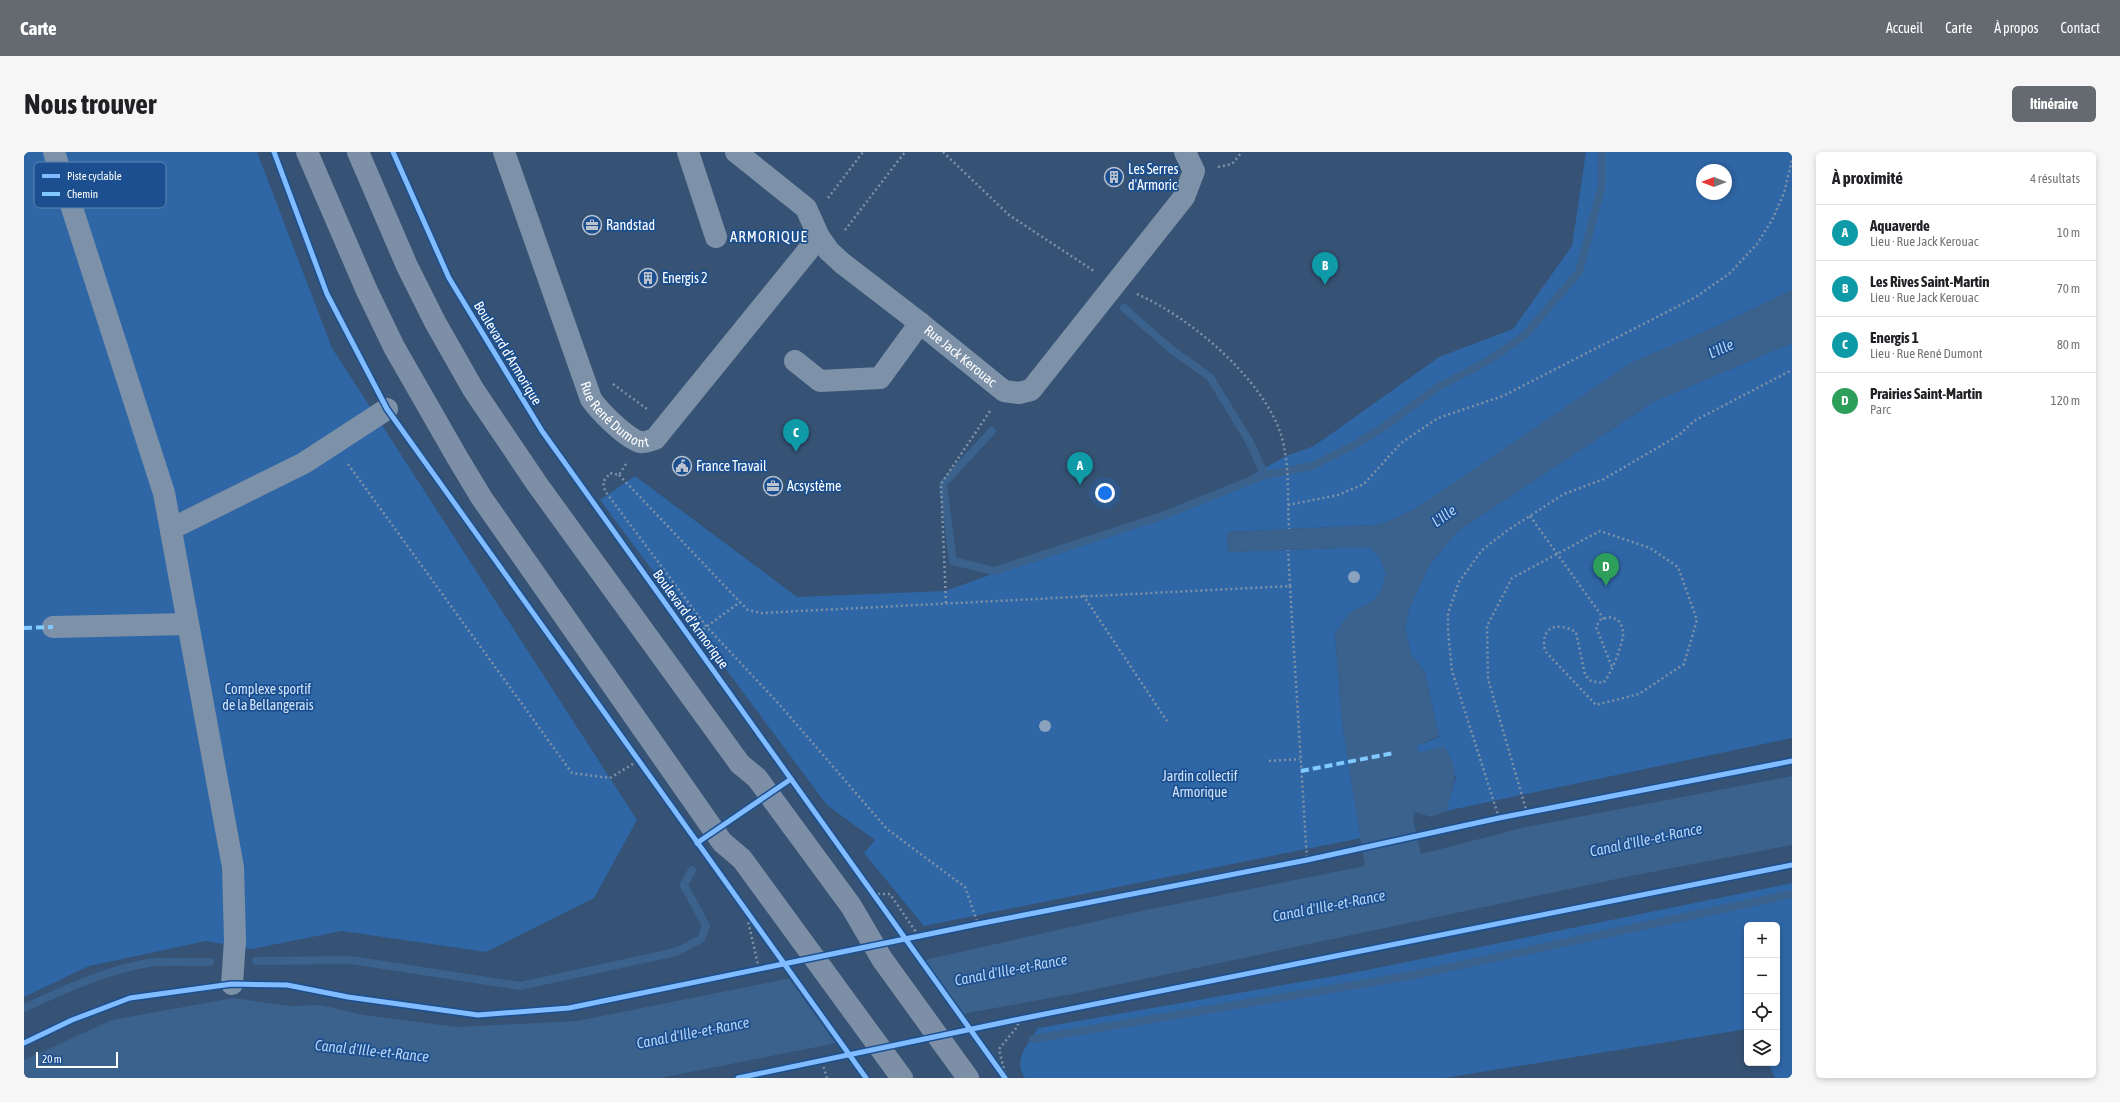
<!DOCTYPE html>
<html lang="fr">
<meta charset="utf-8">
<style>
body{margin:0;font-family:"Asap Condensed",sans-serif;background:#f6f6f6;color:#202124}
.controls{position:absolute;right:12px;bottom:12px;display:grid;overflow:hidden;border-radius:6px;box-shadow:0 2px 6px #0003}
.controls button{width:36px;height:36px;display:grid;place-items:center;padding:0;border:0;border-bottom:1px solid #e0e0e0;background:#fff;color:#202124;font:20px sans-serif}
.compass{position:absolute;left:1672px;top:12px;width:36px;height:36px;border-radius:50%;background:#fff;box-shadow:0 2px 6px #0003;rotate:270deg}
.scale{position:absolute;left:12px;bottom:10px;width:82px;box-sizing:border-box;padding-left:4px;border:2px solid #fff;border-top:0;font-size:11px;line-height:14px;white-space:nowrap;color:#fff;-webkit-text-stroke:3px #1b4f8f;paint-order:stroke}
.you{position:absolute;left:1081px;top:341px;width:14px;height:14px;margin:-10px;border:3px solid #fff;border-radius:50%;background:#1a73e8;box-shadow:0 0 0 6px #1a73e833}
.badge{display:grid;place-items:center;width:26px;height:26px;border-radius:50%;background:#656970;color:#fff;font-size:13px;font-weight:700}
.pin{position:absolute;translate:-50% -33px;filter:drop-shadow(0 1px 2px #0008)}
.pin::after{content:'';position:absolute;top:21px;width:14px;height:12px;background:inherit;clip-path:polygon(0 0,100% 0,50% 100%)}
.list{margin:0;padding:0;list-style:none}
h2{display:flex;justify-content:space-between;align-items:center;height:52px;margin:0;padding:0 16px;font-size:17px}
h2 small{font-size:13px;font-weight:400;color:#757577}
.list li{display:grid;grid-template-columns:26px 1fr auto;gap:12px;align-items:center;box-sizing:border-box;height:56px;padding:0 16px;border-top:1px solid #e0e0e0}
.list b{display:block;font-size:15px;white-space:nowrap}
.list p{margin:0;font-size:13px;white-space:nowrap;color:#757577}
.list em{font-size:13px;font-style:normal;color:#757577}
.icon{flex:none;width:22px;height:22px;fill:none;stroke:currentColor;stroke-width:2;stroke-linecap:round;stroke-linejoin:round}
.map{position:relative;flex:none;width:1768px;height:926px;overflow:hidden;border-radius:6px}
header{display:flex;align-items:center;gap:24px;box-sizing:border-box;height:56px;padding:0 20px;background:#656970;color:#fff}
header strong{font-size:19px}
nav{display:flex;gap:22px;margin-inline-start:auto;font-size:14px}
.intro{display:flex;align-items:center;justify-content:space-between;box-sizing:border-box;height:96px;padding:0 24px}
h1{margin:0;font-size:28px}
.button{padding:10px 18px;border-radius:6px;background:#656970;color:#fff;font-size:14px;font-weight:700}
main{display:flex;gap:24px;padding:0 24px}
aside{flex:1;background:#fff;border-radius:6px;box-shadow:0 2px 6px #0003}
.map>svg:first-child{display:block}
.green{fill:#2f66a5;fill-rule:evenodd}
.water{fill:#3b618d}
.pier{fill:#365274}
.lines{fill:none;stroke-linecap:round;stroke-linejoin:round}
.stream{stroke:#3b618d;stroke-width:8}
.path{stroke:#7d92a8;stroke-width:2.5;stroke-dasharray:2 3;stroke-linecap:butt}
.minor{stroke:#7d92a8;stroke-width:22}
.major{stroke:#7d8ea7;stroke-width:22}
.quiet{stroke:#80caff;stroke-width:4;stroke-dasharray:8 4;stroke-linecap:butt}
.cycleway-casing{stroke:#1b4f8f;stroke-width:8}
.cycleway{stroke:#80bcff;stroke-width:5}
.tree{fill:#8aa2be}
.labels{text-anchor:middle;stroke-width:3.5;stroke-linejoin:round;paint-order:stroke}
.poi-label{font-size:14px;fill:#fff;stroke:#1b4f8f;text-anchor:start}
.street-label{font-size:14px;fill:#fff;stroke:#1b4f8f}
.park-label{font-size:14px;fill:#cfe3fa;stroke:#1b4f8f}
.neighbourhood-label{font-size:15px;letter-spacing:1px;fill:#fff;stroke:#1b4f8f}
.water-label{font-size:15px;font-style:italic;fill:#b5d3f5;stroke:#1b4f8f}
.key{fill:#1b4f8f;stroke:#5f84b1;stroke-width:1}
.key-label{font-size:11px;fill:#fff}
</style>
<header>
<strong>Carte</strong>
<nav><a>Accueil</a><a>Carte</a><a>À propos</a><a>Contact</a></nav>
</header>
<div class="intro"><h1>Nous trouver</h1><a class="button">Itinéraire</a></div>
<main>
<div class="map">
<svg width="1768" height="926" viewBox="0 0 1768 926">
<rect width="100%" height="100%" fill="#365274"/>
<g class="green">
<polygon points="0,0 233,0 308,196 613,668 570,746 462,800 318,779 227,797 182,789 65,814 0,845"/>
<path d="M1562 0H1768V138L1700 171 1389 358 1365 369 1352 373 1203 380 1204 400 1346 395 1356 406 1362 422 1357 439 1350 448 1325 462 1311 482 1318 570 1337 686 900 774 840 701 851 688 803 653 576 348 611 324 773 445 921 439 1202 338 1262 304 1290 294 1415 205 1489 177 1548 94ZM1678 18H1702V42H1678Z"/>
<polygon points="1768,191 1768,586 1422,659 1432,625 1395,601 1392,594 1415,585 1401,521 1387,502 1381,475 1385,457 1406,412 1434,379 1629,250"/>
<path d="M1768 731V926H1751L1744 911H1753V773H1723V877L1421 926H1001C988 908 1004 892 1014 876L1333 820Z"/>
</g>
<path class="water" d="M1768 138V191L1629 250 1434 379 1406 412 1385 457 1381 475 1387 502 1401 521 1415 584 1392 594 1395 601 1420 594C1437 620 1430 631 1422 659L1407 665 1391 660 1389 666 1397 702 1502 675 1768 624V693L1602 725 1049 842 949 860 803 893 636 926H0V908L88 868 209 846 265 854 297 853 339 863 433 875 553 869 757 828 896 809 1122 758 1341 714 1318 570 1311 482 1325 461 1350 448 1357 439 1362 422 1356 406 1346 395 1204 400 1203 380 1352 373 1365 369 1389 358 1608 210 1700 171Z"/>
<polygon class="pier" points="899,806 940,864 812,892 764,825"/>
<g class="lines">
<g class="stream">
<polyline points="968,279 919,332 929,409 970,419 1138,364 1241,323 1225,289 1186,225 1148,198 1100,156"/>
<polyline points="1241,323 1288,314 1334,291 1361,274 1414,235 1462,210 1501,183 1555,120 1578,33 1578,0"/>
<polyline points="232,809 327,808 496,834 652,800 677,787 682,774 660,733 668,718"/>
<path d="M0 856C40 838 81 818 125 811 144 808 166 811 186 810"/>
<polyline points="1009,887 1390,823 1768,742"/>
</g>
<g class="path">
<polyline points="919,0 985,63 1070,119"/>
<polyline points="1194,15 1208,12 1218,0"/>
<polyline points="804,46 839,0"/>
<polyline points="821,78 881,0"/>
<path d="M1113 142C1165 165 1230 220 1253 272 1267 304 1263 343 1265 377"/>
<polyline points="589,232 623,257"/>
<polyline points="324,312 548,621 586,626 612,610"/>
<polyline points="602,312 595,323 586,321 579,330 581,339 682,474 755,552 863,677 941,735 954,772"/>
<polyline points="595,323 716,450 724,458 737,461 1266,434 1264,398"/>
<polyline points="1264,353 1314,343 1340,332 1377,291 1414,266 1479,244 1672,145 1706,121 1733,92 1748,68 1760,41 1768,8"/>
<polyline points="1506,364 1580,467"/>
<polyline points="1266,434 1283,708"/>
<polyline points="1059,443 1143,569"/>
<polyline points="922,451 917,332 966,259"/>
<polyline points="667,486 716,450"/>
<polyline points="1245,609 1276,607"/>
<path d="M1503 661 1464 527 1463 474 1488 426 1576 379 1626 396 1654 415 1673 468 1660 512 1615 542 1572 553 1521 499C1516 475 1532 469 1552 480L1561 523 1567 529 1579 531C1587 523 1597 496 1599 484 1600 477 1597 472 1593 467L1585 465 1576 468 1572 475 1588 515"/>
<polyline points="1475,666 1428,519 1424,479 1424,461 1435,430 1458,398 1484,378 1540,342 1580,327 1655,283 1670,269 1768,218"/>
<polyline points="849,742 866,742 896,786"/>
<polyline points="727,767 724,769 735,817"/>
<polyline points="798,910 803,926"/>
<polyline points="982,926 975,897 993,875 996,867"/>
</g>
<g class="minor">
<polyline points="30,0 140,341 209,715 211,788 208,832"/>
<path id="s1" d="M480 0 567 247C575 259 602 286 616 290 621 291 627 288 631 287L795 85"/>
<polyline points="664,0 692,85"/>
<path id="s2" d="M712 0 782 56 795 85 805 99 818 111 896 171 980 239 995 241 1007 238 1160 45 1170 19 1161 0"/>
<polyline points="771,209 796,229 856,226 896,171"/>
<polyline points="147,377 280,311 363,257"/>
<polyline points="29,475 164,472"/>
</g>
<g class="major">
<polyline points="283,0 343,139 370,195 433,305 457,345 691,680 698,690 718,707 878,926"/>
<polyline points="334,0 383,114 411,170 449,237 513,332 716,612 733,626 827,754 858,807 944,926"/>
</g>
<g class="quiet">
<polyline points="0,476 29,475"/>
<polyline points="1277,619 1370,601"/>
</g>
<g class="cycleway-casing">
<g id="cycleway">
<polyline points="250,0 303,142 363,257 842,926"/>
<polyline points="369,0 425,126 518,279 981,926"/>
<polyline points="673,691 767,627"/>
<polyline points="0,891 48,868 106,846 208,832 263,833 324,845 454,863 545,856 954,772 1283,708 1475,666 1768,609"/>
<polyline points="714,926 996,867 1768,713"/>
</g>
</g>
<use href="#cycleway" class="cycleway"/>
</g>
<g class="tree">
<circle cx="1330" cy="425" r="6"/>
<circle cx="1021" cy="574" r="6"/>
</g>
<defs>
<g id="building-ring" transform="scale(1)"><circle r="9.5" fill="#1b4f8f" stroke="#b9c2ce" stroke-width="1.5"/><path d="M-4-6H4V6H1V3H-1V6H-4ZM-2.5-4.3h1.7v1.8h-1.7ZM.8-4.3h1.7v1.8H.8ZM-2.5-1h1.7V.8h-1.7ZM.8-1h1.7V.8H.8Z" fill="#b9c2ce"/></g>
<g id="office-ring" transform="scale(1)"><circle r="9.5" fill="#1b4f8f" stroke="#b9c2ce" stroke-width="1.5"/><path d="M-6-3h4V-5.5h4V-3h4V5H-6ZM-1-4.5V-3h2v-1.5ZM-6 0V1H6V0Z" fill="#b9c2ce"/></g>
<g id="civic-ring" transform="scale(1)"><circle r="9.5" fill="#1b4f8f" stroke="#b9c2ce" stroke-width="1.5"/><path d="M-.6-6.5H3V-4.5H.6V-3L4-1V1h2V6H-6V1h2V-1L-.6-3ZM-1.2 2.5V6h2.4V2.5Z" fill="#b9c2ce"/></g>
</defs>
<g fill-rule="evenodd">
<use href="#building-ring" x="1090" y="25"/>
<use href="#office-ring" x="568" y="73"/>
<use href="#building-ring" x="624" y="126"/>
<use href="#civic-ring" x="658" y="314"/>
<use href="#office-ring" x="749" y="334"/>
</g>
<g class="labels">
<g class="poi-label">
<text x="1104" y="22">Les Serres<tspan x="1104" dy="16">d'Armoric</tspan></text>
<text x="582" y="78">Randstad</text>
<text x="638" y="131">Energis 2</text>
<text x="672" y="319">France Travail</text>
<text x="763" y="339">Acsystème</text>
</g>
<g class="street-label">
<text transform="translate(484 201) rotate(59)" y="5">Boulevard d'Armorique</text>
<text dy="5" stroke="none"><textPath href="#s2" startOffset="307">Rue Jack Kerouac</textPath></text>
<text dy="5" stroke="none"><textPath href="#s1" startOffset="290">Rue René Dumont</textPath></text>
<text transform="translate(667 467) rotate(54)" y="5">Boulevard d'Armorique</text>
</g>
<g class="park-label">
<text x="244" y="542">Complexe sportif<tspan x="244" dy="16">de la Bellangerais</tspan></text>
<text x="1176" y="629">Jardin collectif<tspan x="1176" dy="16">Armorique</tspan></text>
</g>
<g class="neighbourhood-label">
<text x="745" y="90">ARMORIQUE</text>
</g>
<g class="water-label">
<text transform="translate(1697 197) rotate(-24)" y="5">L'Ille</text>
<text transform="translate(1420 364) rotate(-35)" y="5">L'Ille</text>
<text transform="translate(1622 688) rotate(-12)" y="5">Canal d'Ille-et-Rance</text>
<text transform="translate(1305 754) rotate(-11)" y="5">Canal d'Ille-et-Rance</text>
<text transform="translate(987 818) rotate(-11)" y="5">Canal d'Ille-et-Rance</text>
<text transform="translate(669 881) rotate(-11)" y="5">Canal d'Ille-et-Rance</text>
<text transform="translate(348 899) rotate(6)" y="5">Canal d'Ille-et-Rance</text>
</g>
</g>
<rect x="10" y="10" width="132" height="46" rx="6" class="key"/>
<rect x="18" y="22" width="18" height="4" fill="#80bcff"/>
<rect x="18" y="40" width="18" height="4" fill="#80caff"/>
<g class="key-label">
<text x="43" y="28">Piste cyclable</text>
<text x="43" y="46">Chemin</text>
</g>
</svg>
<div class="controls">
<button>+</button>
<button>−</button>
<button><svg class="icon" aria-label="locate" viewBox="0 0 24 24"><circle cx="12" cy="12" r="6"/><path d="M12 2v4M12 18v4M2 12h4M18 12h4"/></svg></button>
<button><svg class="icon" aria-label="layers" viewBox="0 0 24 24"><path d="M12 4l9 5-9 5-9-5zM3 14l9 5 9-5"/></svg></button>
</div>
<svg class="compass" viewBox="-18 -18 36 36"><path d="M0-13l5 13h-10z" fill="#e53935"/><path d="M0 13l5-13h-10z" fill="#757577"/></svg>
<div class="scale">20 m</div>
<div class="you"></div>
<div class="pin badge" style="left:1056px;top:333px;background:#0f9aa8">A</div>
<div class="pin badge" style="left:1301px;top:133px;background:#0f9aa8">B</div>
<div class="pin badge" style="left:772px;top:300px;background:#0f9aa8">C</div>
<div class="pin badge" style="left:1582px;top:434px;background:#2e9e5b">D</div>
</div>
<aside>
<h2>À proximité<small>4 résultats</small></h2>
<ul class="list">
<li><span class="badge" style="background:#0f9aa8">A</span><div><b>Aquaverde</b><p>Lieu · Rue Jack Kerouac</p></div><em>10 m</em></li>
<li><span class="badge" style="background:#0f9aa8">B</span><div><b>Les Rives Saint-Martin</b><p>Lieu · Rue Jack Kerouac</p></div><em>70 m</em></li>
<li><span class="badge" style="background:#0f9aa8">C</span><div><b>Energis 1</b><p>Lieu · Rue René Dumont</p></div><em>80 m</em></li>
<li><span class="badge" style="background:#2e9e5b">D</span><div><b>Prairies Saint-Martin</b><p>Parc</p></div><em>120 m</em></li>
</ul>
</aside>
</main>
